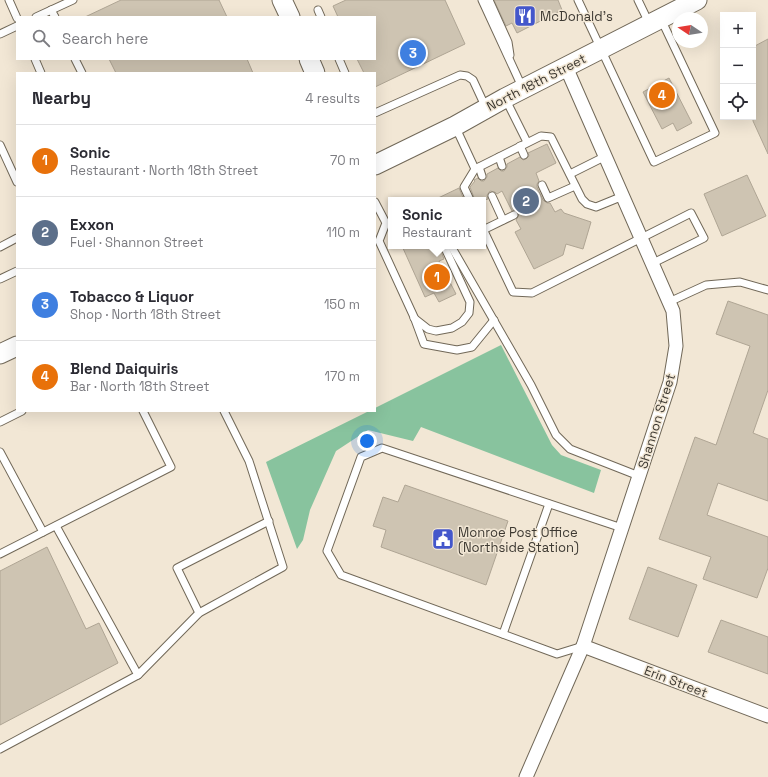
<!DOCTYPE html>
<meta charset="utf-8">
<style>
body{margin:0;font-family:"Space Grotesk",sans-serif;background:#f7f7f7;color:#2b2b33}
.controls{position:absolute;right:12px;top:12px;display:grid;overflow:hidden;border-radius:0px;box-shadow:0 4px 16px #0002}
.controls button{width:36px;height:36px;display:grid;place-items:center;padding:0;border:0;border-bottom:1px solid #e1e1e2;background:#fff;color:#2b2b33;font:20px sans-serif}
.compass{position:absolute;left:672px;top:12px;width:36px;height:36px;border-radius:50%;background:#fff;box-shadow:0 4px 16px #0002;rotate:282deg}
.you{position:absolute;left:367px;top:441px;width:14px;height:14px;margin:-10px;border:3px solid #fff;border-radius:50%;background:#1a73e8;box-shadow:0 0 0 6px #1a73e833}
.badge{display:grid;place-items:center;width:26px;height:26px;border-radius:50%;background:#4457cb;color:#fff;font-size:13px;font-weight:700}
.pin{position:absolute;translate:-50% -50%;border:2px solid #fff;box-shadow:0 1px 4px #0006}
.popup{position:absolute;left:388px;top:197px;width:98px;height:52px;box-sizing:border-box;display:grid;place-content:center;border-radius:0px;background:#fff;filter:drop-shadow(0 1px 3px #0005);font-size:13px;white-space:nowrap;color:#7c7c81}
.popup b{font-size:15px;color:#2b2b33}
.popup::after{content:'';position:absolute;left:50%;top:100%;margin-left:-8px;border:8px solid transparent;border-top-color:#fff}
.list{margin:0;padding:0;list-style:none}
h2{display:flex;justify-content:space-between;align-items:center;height:52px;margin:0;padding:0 16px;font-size:17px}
h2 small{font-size:13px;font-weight:400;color:#7c7c81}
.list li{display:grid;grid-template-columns:26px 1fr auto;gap:12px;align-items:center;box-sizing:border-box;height:72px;padding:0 16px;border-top:1px solid #e1e1e2}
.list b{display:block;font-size:15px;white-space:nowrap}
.list p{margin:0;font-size:13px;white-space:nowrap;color:#7c7c81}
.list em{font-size:13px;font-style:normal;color:#7c7c81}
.icon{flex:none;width:22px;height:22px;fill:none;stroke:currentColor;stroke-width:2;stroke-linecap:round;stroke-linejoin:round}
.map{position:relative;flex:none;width:768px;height:777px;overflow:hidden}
.search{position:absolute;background:#fff;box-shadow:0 4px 16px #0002;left:16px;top:16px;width:360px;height:44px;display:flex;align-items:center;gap:10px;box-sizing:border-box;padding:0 14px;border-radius:0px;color:#7c7c81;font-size:15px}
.panel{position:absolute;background:#fff;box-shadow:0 4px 16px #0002;left:16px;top:72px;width:360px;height:340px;border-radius:0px}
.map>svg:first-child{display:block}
.forest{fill:#88c39e}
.building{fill:#cec4b2;stroke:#afa594}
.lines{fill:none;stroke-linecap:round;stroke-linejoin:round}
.lane-casing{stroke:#716858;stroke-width:9}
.street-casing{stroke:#716858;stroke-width:15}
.secondary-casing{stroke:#716858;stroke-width:21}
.lane{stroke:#fff;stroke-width:7}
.street{stroke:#fff;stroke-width:13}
.secondary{stroke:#fff;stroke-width:19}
.labels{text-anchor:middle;stroke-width:3;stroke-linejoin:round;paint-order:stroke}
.poi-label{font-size:13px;fill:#3d3932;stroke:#f2e7d5;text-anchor:start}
.street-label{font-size:13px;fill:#3d3932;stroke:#f2e7d5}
</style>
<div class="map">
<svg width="768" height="777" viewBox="0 0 768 777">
<rect width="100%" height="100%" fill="#f2e7d5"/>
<polygon class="forest" points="501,345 552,445 561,455 601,470 594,493 421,427 413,441 368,430 336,451 310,510 303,540 297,549 266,462 369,411 375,411 375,408"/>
<g class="building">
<polygon points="121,0 219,0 227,17 85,17"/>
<polygon points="346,0 445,0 465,44 375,87 375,73 364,73 357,59 375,59 375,17 338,17 333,6"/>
<polygon points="494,0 558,0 562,10 517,33 512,23 506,26"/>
<polygon points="768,39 768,154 753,121 753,47"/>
<polygon points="109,59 247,59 253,73 116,73"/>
<polygon points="669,78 692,123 677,131 673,123 662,129 643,92"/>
<polygon points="547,144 556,163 536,173 539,181 537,184 537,187 543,200 547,203 550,203 555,212 561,209 564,213 591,222 583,249 566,244 563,255 534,269 515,232 521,229 516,220 518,217 519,213 516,211 512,211 502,191 497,194 495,192 490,191 487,195 488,199 485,200 475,200 470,187 475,181 474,180 478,178 481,181 484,181 487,177 487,174 498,168 501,171 504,171 507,167 507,164 520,157 523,160 526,159 529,156 528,153"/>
<polygon points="747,175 766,216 722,236 704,194"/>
<polygon points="459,188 464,200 434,200"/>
<polygon points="402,246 439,246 444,259 439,261 456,294 439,302 434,293 425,297"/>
<polygon points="728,301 768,315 768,390 753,433 768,439 768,501 718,483 707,515 768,537 768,568 757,598 703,579 711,557 659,539 695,437 716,445 750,346 716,334"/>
<polygon points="405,485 508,521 486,585 381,547 386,530 373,526 383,497 398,502"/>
<polygon points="47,547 86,629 99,623 118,663 0,725 0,571"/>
<polygon points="648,567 697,585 678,637 629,619"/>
<polygon points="721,620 768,637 768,674 708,652"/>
</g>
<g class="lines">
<g class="lane-casing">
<g id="lane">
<polyline points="9,0 17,18"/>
<polyline points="482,0 523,89"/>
<polyline points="489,0 508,42 510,55"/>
<polyline points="578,0 654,162 715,133 661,19"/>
<polyline points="638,0 649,23"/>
<polyline points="51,10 55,17"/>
<polyline points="318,10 321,17"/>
<polyline points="36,17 73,0"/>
<polyline points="0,34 17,26"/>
<polyline points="35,59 41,73"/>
<polyline points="75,59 82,73"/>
<polyline points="339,59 345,73"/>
<polyline points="505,98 527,142"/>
<polyline points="375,113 460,75 467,76 473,80 486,108"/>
<polyline points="455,126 475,169 464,187 470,200"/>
<polyline points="0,145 17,182"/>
<polyline points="520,146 524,155"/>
<polyline points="499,157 502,166"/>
<polyline points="479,167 482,176"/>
<polyline points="475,169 541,136 551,137 582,199 587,204 596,207 623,196"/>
<polyline points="570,174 606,156"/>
<polyline points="542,185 548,198 575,186"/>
<polyline points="492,196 503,220"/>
<polyline points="375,202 386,223 379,241 414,317 424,344 457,350 472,347 494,320"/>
<polyline points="483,229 513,292 532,293 691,213 704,238 653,263"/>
<polyline points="483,230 514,215"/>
<polyline points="451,246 531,385 556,435 570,449 639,476"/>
<polyline points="0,247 17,238"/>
<polyline points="0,279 17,271"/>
<polyline points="669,302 706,285 740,282 768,290"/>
<polyline points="414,318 428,329 436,331 452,328 462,322 469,313 470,302 444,246"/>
<polyline points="0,422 22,411"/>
<polyline points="0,452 43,532"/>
<polyline points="56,526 138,675"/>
<polyline points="0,554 171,467 143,411"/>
<polyline points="199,613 177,568 269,521"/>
<polyline points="503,634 549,504"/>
<polyline points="583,646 557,654 341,575 327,551 361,457 382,448 622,528"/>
<polyline points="0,749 138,675 199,613 283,567 249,461 224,411"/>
</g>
</g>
<g class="street-casing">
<g id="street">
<polyline points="583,646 768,716"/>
<polyline points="526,777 583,646 670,382 676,346 673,311 566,67"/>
</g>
</g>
<g class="secondary-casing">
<g id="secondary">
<polyline points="282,0 290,17"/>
<polyline points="309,59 315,73"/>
<polyline points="375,165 455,126 505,98 697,0"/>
<polyline points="0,354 17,346"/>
</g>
</g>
<use href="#lane" class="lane"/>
<use href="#street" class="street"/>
<use href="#secondary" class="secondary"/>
</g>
<defs>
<g id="restaurant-square" transform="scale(1.15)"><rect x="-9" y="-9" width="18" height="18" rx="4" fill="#4457cb" stroke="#f2e7d5"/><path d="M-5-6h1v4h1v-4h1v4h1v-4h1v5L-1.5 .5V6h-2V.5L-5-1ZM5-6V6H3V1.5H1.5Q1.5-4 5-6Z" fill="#fff"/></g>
<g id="civic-square" transform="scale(1.15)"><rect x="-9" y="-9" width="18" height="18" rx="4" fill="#4457cb" stroke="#f2e7d5"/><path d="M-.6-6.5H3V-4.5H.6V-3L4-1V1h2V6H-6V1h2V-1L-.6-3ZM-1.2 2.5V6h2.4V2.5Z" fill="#fff"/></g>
</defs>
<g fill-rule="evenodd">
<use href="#restaurant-square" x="525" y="16"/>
<use href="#civic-square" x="443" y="539"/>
</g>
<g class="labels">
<g class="poi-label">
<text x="540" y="21">McDonald's</text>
<text x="458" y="537">Monroe Post Office<tspan x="458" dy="15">(Northside Station)</tspan></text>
</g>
<g class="street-label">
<text transform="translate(536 82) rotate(-27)" y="5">North 18th Street</text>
<text transform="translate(656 421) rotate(-73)" y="5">Shannon Street</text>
<text transform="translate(676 681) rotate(21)" y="5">Erin Street</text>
</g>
</g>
</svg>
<div class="controls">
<button>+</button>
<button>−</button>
<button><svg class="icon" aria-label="locate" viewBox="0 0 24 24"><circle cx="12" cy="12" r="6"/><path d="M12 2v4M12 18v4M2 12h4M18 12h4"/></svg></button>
</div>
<svg class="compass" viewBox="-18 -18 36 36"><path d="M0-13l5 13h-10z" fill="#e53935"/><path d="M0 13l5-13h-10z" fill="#7c7c81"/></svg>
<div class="you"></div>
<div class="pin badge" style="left:437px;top:277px;background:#e8710a">1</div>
<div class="popup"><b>Sonic</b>Restaurant</div>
<div class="pin badge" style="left:526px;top:201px;background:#5c6f8a">2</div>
<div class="pin badge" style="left:413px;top:53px;background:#3f7fe0">3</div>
<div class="pin badge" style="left:662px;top:95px;background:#e8710a">4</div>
<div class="search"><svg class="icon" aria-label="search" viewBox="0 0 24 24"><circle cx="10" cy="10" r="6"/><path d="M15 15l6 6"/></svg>Search here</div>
<section class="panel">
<h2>Nearby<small>4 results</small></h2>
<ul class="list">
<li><span class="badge" style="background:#e8710a">1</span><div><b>Sonic</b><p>Restaurant · North 18th Street</p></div><em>70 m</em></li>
<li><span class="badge" style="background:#5c6f8a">2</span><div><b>Exxon</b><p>Fuel · Shannon Street</p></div><em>110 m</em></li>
<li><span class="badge" style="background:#3f7fe0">3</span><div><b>Tobacco &amp; Liquor</b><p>Shop · North 18th Street</p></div><em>150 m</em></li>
<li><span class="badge" style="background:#e8710a">4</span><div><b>Blend Daiquiris</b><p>Bar · North 18th Street</p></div><em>170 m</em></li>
</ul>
</section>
</div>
